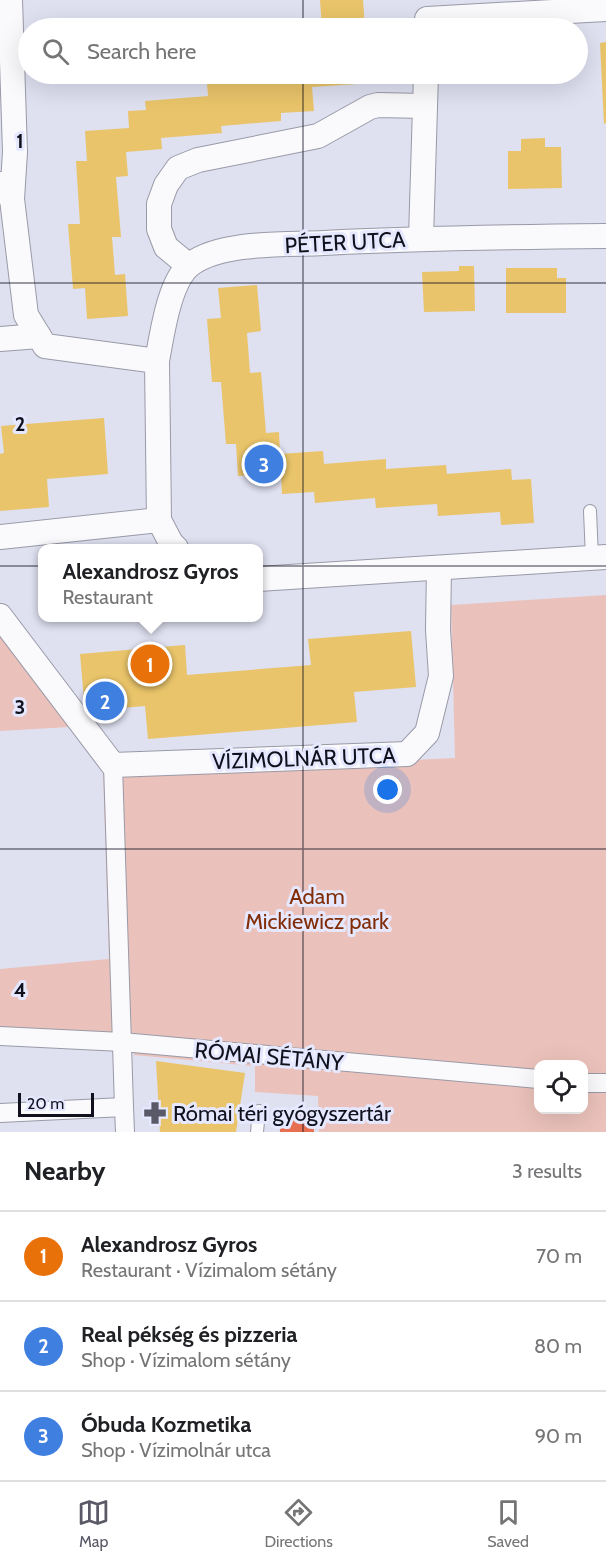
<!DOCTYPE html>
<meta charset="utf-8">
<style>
body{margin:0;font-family:Cabin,sans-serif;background:#f6f6f6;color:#202124}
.controls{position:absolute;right:18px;bottom:18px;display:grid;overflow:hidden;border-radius:12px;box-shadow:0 6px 24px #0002}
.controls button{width:54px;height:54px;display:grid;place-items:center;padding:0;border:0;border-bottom:2px solid #e0e0e0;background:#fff;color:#202124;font:30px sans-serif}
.scale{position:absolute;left:18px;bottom:15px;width:76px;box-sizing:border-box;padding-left:6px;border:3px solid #11111e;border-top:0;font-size:16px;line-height:21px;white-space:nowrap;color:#11111e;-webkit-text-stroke:4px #e6e8ff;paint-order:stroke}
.you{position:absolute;left:388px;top:790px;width:21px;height:21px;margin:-15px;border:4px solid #fff;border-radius:50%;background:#1a73e8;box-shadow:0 0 0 9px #1a73e833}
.badge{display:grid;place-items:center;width:39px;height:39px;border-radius:50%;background:#595968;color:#fff;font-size:20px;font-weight:700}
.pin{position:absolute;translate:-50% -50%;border:3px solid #fff;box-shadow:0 2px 6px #0006}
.popup{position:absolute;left:38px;top:544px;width:225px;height:78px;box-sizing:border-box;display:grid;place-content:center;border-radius:12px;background:#fff;filter:drop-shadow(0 2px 4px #0005);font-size:20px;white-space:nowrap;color:#757577}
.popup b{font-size:22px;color:#202124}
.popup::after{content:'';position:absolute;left:50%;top:100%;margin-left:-12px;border:12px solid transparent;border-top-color:#fff}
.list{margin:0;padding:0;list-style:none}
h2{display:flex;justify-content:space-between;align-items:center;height:78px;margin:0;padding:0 24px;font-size:26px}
h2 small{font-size:20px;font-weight:400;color:#757577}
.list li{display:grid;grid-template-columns:39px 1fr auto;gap:18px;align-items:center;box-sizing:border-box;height:90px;padding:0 24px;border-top:2px solid #e0e0e0}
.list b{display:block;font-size:22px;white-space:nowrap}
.list p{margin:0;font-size:20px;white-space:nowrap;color:#757577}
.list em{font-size:20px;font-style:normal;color:#757577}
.icon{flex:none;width:33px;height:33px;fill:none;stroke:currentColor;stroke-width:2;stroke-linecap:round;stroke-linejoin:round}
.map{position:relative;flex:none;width:606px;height:1132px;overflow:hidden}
.search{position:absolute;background:#fff;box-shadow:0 6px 24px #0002;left:18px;right:18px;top:18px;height:66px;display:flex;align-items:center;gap:15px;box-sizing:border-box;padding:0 21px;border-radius:33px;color:#757577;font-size:22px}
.sheet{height:348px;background:#fff}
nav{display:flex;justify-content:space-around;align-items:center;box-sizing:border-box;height:84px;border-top:2px solid #e0e0e0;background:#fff;font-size:16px;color:#757577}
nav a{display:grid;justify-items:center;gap:3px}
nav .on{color:#595968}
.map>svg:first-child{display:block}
.green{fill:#ebc2bb;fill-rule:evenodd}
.homes{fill:#e9c46a}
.shops{fill:#e76f51}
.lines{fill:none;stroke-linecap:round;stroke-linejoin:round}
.service-casing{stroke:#999aa7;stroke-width:14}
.pedestrian-casing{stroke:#999aa7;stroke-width:20}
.minor-casing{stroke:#999aa7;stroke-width:26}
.service{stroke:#fafafd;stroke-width:12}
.pedestrian{stroke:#fafafd;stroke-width:18}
.minor{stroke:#fafafd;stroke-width:24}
.grid{fill:none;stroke:#11111e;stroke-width:1.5;stroke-opacity:0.55}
.labels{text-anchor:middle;stroke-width:6;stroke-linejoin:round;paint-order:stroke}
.street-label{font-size:22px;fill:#11111e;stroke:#e6e8ff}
.park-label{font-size:22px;fill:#812e08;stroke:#e6e8ff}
.poi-label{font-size:22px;fill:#11111e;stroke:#e6e8ff;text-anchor:start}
.grid-label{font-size:20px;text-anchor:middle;font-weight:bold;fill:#11111e;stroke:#e6e8ff;stroke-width:6;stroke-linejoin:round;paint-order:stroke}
</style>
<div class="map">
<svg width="606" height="1132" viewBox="0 0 606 1132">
<rect width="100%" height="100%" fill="#dfe0f0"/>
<path class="green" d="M606 595V1132H319L318 1096 255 1092V1066L134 1055 133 1041 0 1033V969L109 959 103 770 69 727 0 731V626L122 774 455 758 451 605ZM538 1064H584V1110H538Z"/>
<g class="homes">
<polygon points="320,0 363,0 365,28 322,28"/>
<polygon points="606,42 606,123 604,124 600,43"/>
<polygon points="270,74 357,74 357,84 312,87 314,111 281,113 281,121 221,126 222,133 161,138 162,149 126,152 128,176 116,177 121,237 112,237 115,275 125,274 128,316 87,319 85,288 73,289 68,224 80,224 76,161 87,161 85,131 129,128 128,111 146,110 145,101 208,96 207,84 271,80"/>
<polygon points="545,138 545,147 561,147 562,188 508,189 508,151 521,151 521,139"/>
<polygon points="459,266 474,266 475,311 424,312 422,272 459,271"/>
<polygon points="506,268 557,268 557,278 566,278 566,313 506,313"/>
<polygon points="257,285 261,331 247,333 250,373 261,372 266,433 279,432 280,454 323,451 324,464 386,459 386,469 446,465 447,474 511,469 512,480 531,479 534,523 501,525 500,512 438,516 437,504 376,508 375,498 315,503 314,492 282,494 281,473 238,476 236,444 226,444 221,382 212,382 207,319 221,318 218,288"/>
<polygon points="104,418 108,474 47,479 49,507 0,511 0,454 4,453 1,426"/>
<polygon points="411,631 416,687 354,692 357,722 148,739 145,706 85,711 80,654 185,645 187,675 311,665 308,639"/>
<polygon points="156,1061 245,1073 236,1132 160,1132"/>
</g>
<polygon class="shops" points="313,1109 314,1132 280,1132 279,1110"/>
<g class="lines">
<g class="service-casing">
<g id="service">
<polyline points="590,511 592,558"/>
<polyline points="257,1132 259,1111"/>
</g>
</g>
<g class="pedestrian-casing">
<g id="pedestrian">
<polyline points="113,765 124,1107"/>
<polyline points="0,1036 122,1042 538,1079"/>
<polyline points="584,1083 606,1083"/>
<polyline points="0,1113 124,1107 125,1132"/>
</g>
</g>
<g class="minor-casing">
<g id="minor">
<polyline points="10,0 15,152 12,199"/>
<polyline points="427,19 606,9"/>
<polyline points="0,184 12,199 26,315 45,346 157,361 159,520 171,543 176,548"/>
<polyline points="421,238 426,74"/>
<polyline points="188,265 166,247 159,229 159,204 166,185 178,168 198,160 318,136 370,107 378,105 425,106"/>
<polyline points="0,339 39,336"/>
<path d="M157 361C162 335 169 280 191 264 223 241 286 245 324 243 418 238 512 237 606 236"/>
<polyline points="0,537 159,520"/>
<polyline points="258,579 606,557"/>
<polyline points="0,616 113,765 407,754 427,733 441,676 438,630 439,568"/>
</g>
</g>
<use href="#service" class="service"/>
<use href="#pedestrian" class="pedestrian"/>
<use href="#minor" class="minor"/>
</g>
<path class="grid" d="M303 0V28M303 74V1132M0 283H606M0 566H606M0 849H606"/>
<defs>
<g id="pharmacy-bare" transform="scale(1.8)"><path d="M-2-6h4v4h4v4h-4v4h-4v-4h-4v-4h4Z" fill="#595968" stroke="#e6e8ff" stroke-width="2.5" paint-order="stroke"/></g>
</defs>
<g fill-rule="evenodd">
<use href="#pharmacy-bare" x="155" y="1113"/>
</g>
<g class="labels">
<g class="street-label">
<text transform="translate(345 242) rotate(-3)" y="8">PÉTER UTCA</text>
<text transform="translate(304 758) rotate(-2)" y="8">VÍZIMOLNÁR UTCA</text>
<text transform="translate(269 1056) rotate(5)" y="8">RÓMAI SÉTÁNY</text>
</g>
<g class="park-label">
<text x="317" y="904">Adam<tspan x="317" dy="25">Mickiewicz park</tspan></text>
</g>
<g class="poi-label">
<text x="173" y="1121">Római téri gyógyszertár</text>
</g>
</g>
<g class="grid-label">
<text x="20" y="148">1</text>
<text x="20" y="431">2</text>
<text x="20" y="714">3</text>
<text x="20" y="997">4</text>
</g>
</svg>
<div class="controls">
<button><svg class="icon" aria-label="locate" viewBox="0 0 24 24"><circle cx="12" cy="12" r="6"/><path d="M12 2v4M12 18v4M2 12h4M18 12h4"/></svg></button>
</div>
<div class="scale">20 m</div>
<div class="you"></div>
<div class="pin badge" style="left:150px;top:664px;background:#e8710a">1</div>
<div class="popup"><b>Alexandrosz Gyros</b>Restaurant</div>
<div class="pin badge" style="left:105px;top:701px;background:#3f7fe0">2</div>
<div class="pin badge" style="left:264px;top:464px;background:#3f7fe0">3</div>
<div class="search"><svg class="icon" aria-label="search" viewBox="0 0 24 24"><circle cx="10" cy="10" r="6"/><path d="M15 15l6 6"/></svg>Search here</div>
</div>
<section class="sheet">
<h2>Nearby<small>3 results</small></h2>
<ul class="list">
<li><span class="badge" style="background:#e8710a">1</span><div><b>Alexandrosz Gyros</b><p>Restaurant · Vízimalom sétány</p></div><em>70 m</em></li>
<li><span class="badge" style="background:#3f7fe0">2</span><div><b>Real pékség és pizzeria</b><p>Shop · Vízimalom sétány</p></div><em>80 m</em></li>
<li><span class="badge" style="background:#3f7fe0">3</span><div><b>Óbuda Kozmetika</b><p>Shop · Vízimolnár utca</p></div><em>90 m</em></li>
</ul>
</section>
<nav>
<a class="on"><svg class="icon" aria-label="map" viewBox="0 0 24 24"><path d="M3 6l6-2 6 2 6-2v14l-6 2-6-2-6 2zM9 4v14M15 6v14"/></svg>Map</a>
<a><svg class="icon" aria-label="directions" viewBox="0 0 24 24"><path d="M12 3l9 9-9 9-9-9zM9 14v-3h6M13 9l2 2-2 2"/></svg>Directions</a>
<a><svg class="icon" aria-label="saved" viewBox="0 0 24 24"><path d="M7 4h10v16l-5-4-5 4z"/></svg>Saved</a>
</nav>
